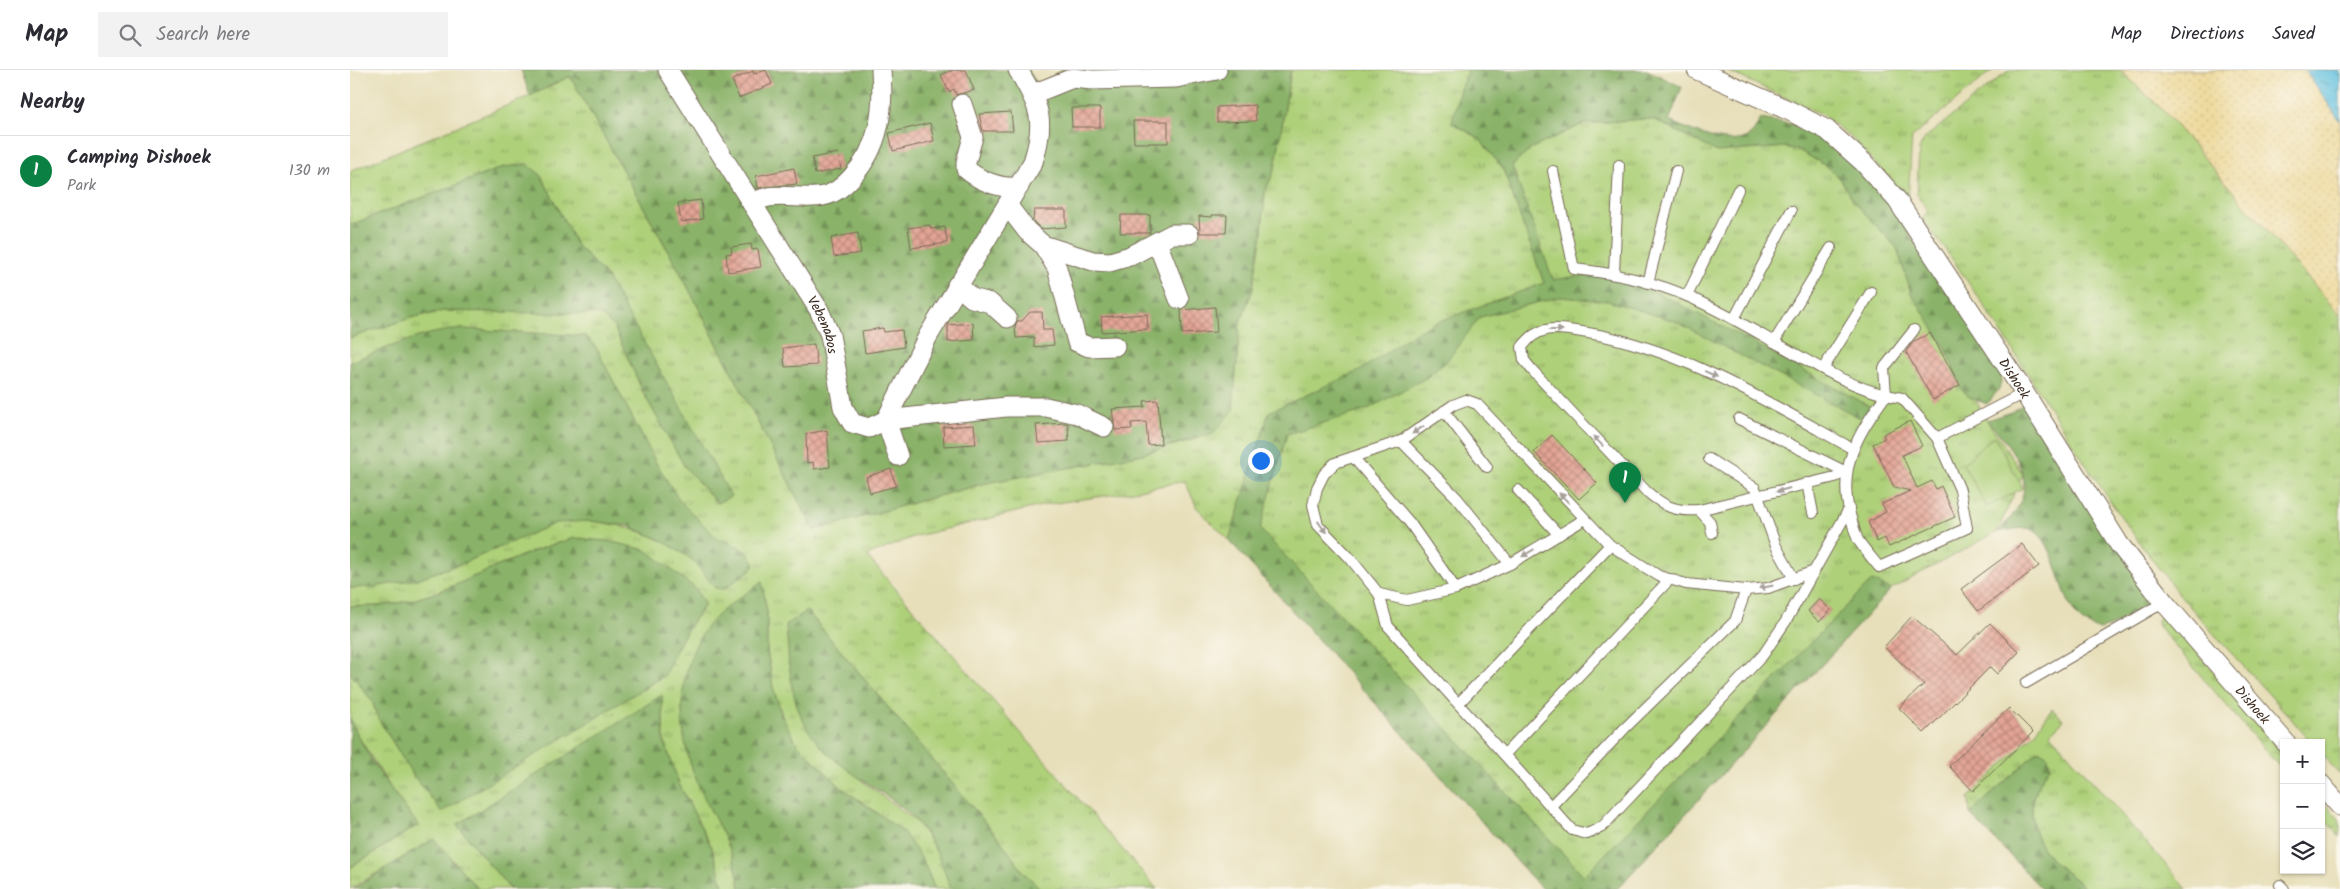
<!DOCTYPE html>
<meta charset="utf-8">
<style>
body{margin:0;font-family:Kalam,sans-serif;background:#f2f2f3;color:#2b2b33}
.controls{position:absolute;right:15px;bottom:15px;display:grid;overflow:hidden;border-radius:0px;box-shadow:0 1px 4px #0004}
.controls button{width:45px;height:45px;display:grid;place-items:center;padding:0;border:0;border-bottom:1px solid #e1e1e2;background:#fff;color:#2b2b33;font:25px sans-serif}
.you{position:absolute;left:910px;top:390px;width:18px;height:18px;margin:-12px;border:4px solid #fff;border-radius:50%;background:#1a73e8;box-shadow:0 0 0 8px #1a73e833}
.badge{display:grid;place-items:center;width:32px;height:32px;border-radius:50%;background:#0b8043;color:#fff;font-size:16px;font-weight:700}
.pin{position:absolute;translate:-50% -41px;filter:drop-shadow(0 1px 2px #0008)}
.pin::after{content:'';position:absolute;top:26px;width:18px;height:15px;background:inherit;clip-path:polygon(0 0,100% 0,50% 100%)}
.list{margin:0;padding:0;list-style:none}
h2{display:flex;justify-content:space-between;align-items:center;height:65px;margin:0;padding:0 20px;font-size:21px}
h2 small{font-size:16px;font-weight:400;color:#7c7c81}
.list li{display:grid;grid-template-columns:32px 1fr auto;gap:15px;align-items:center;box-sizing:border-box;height:70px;padding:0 20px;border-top:1px solid #e1e1e2}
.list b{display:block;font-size:19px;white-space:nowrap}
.list p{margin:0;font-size:16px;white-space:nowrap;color:#7c7c81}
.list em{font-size:16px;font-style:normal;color:#7c7c81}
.icon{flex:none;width:28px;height:28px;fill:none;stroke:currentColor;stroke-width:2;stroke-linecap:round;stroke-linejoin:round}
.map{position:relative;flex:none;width:1990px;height:819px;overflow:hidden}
header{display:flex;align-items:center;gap:30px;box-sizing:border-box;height:70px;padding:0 25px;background:#fff;border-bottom:1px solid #e1e1e2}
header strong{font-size:24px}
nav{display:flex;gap:28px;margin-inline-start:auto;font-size:18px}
.search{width:350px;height:45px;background:#f2f2f3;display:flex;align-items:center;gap:12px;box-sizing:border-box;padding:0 18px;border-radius:0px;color:#7c7c81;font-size:19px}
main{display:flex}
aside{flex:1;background:#fff}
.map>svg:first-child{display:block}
.grass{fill:url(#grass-tufts);stroke:#747d4c}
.forest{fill:url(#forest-firs);stroke:#626e44}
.sand{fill:url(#sand-dots);stroke:#94825e}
.garden{fill:#aed079;stroke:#747d4c}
.water{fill:url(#water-ripples);stroke:#4e767f}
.building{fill:url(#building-cross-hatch)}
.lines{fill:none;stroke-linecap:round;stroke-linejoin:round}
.lane-casing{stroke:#776955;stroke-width:12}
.street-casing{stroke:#776955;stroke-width:21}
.lane{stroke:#fff;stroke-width:10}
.street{stroke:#fff;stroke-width:19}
.oneway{fill:#a79f9a}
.labels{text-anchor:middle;stroke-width:5;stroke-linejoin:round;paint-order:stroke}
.street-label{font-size:14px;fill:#3b2a1e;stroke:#fbf7ec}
</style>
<header>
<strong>Map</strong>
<div class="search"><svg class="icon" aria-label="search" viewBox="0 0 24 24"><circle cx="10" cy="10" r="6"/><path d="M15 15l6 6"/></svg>Search here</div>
<nav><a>Map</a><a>Directions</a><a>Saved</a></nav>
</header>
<main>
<aside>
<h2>Nearby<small></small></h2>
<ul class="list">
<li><span class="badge">1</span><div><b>Camping Dishoek</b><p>Park</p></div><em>130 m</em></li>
</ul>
</aside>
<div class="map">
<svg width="1990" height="819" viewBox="0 0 1990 819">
<defs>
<pattern id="grass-tufts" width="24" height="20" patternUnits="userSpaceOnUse" patternTransform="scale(1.25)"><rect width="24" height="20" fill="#aed079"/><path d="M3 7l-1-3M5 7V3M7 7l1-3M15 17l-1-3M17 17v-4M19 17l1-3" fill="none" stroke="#8fa963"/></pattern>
<pattern id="forest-firs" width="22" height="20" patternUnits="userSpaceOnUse" patternTransform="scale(1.25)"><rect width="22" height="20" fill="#8ab269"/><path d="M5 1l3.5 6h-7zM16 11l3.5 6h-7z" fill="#729156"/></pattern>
<pattern id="sand-dots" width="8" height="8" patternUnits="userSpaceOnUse" patternTransform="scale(1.25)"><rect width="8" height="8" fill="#eeda9e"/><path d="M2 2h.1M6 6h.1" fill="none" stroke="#cdbb88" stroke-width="1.8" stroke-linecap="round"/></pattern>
<pattern id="water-ripples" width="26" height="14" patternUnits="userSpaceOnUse" patternTransform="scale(1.25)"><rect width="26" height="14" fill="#62c1e0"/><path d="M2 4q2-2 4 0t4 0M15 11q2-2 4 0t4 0" fill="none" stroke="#529db5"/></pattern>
<pattern id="building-cross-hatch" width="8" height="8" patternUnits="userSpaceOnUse" patternTransform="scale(1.25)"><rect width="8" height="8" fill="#e3a495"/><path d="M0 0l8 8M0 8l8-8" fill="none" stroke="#b98679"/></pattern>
</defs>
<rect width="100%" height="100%" fill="#fbf7ec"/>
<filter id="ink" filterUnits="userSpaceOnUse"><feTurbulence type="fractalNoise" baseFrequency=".02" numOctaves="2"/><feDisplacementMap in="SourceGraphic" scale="10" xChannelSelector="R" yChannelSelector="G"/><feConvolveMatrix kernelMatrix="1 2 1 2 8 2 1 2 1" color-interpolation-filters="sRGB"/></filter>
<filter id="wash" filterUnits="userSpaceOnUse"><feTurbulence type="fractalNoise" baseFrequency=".0096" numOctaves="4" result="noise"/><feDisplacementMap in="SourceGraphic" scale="20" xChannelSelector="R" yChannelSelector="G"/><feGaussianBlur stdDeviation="1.12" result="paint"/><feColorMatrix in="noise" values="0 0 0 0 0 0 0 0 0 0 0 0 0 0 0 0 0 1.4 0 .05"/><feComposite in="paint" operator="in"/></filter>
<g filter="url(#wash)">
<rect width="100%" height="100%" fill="#e7dfba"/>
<g class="grass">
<path d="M941 0H1118L1110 19 1102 53 1129 68 1153 99 1194 213 1202 210 1162 96 1182 78 1233 54 1292 49 1305 50 1330 63 1395 80 1436 77 1452 82 1476 96 1489 107 1547 178 1561 223 1574 241 1637 350 1673 404 1647 462 1541 519 1267 819H1192L879 470 847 438 835 411 773 423 699 434 563 467 517 486 807 819H691L673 802 650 770 457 541 512 711 567 752 588 783 601 819H585L571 787 526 742 492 718 447 674 432 646 423 617 417 580V542L411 512 345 578 335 607 332 636 334 667 360 739 376 766 387 796 390 819H374L362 778 329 714 314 670 312 626 107 755 160 819H128L84 769 0 819V798L68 755 42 720 7 664 0 648V602L22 631 28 648 63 705 314 606C325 580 337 557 355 535L224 468C212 472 199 475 187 480 124 503 71 541 0 536V518C49 517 101 498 146 479 165 470 185 458 205 453 243 443 317 464 344 491 352 499 359 509 366 518L374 519 404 497V492L389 477 366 467 329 430 306 393 245 276 236 266 112 259 67 268 0 292V268L60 248 93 241 249 243 264 257 293 322 335 397 257 207 226 174 191 105 154 97 0 155V101L180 26 220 6 330 202 464 460 636 413 788 385 846 369 887 286 890 251 902 222 912 163 915 122 925 99Z"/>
<polygon points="1375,0 1643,0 1562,67 1558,130 1501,67 1471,44"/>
<path d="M1659 0H1770L1812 39 1990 245V705L1971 683V673H1962C1909 610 1846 550 1798 484 1717 376 1654 255 1572 148L1578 141 1567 124 1569 79 1575 68Z"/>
<polygon points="1810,547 1815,547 1878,617 1934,686 1934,702 1808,556 1807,550"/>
<path d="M1702 639 1714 650 1700 663 1837 819H1735C1726 807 1710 800 1700 788 1675 759 1677 725 1700 697L1689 680 1620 744 1619 727 1685 663Z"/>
<polygon points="1971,729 1990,750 1990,767 1971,745"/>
</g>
<g class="forest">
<polygon points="171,0 678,0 688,15 712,0 941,0 925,99 915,122 912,163 902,222 890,251 883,341 863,363 788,385 636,413 464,460 330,202 220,6 180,26"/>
<path d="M1118 0H1297L1332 17 1319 51C1339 59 1385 83 1403 62 1406 59 1408 53 1410 49L1448 55 1487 79 1515 104 1538 132 1653 304 1649 319 1637 334 1619 327 1610 317 1596 278 1561 223 1547 178 1506 134 1489 107 1476 96 1452 82 1437 77 1367 82 1305 50 1292 49 1233 54 1182 78 1162 96 1203 210 1228 206H1253L1302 220 1400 271 1519 336 1514 350 1325 251 1258 231 1209 227 1130 247 1096 292 1076 308 1016 340 937 364 910 459 1234 806 1518 514 1522 511 1541 519 1267 819H1192L879 470 919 342 1011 300 1063 264 1084 253 1194 213 1153 99 1129 68 1102 53 1110 19Z"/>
<polygon points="177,94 191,105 226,174 257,207 381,426 367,433 335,397 293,322 264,257 249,244 93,241 60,248 0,268 0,155 154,97"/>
<path d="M112 259 236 266 245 276 306 393 329 430 366 467 389 477 398 484 404 492V497L374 519 365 518 343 490 313 471 279 456 240 451 206 453 113 493 67 509 25 517 0 518V292C36 279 73 261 112 259Z"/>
<path d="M1674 334 1805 528 1762 556 1750 560C1745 558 1737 555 1733 552 1708 532 1709 471 1681 459 1673 456 1656 461 1647 462 1694 420 1672 389 1637 350L1661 342Z"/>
<path d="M224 468 258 471 296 480 345 518 355 535C337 557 325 580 314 606L92 742 63 705 28 648 22 631 0 602V536C71 541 124 503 187 480 199 475 212 472 224 468Z"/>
<path d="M412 512 417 542V580L423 617 432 646 447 674 492 718 552 761 571 787 585 819H390C384 771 360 747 344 704 326 658 327 599 356 558 370 539 393 526 412 512Z"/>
<path d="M457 541 650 770 673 802 691 819H601C592 795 584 771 567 752 535 717 484 702 457 658 439 628 439 590 436 555Z"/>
<polygon points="312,625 314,671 329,714 362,778 374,819 160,819 107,755"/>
<path d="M0 648C16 687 43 722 68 755L0 798Z"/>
<path d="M1689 680 1698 686 1700 697C1677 725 1675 759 1700 788 1710 800 1726 807 1735 819H1692L1620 744Z"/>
<polygon points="84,769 128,819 3,819"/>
</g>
<polygon class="sand" points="1770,0 1955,0 1990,51 1990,245 1812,39"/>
<polygon class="garden" points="1644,366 1673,418 1637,437 1613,394"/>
<polygon class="water" points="1955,0 1990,0 1990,51"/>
<g id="blocks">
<g class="building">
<polygon points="416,0 422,14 389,28 382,10 403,1 404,4"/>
<polygon points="603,0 616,0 624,20 606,25 604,19 599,22 591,5"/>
<polygon points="905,35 906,51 867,52 867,37"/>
<polygon points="721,38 750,38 750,57 722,57"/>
<polygon points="661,42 663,61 633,61 629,44"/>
<polygon points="783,51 818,51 818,73 784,73"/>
<polygon points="580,53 584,71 543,81 539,63"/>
<polygon points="488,83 491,99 465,104 462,88"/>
<polygon points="444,98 447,114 408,118 406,106"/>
<polygon points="351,130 353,149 331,152 328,133"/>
<polygon points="684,140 716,140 716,157 691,159 683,151"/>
<polygon points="771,145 800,145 800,163 770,163"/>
<polygon points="862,145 877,145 876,163 850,163 849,146 862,147"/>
<polygon points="580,155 581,159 595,157 597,173 561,178 558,158"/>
<polygon points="508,163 511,183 484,187 481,168"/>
<polygon points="401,174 402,180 408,179 411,197 378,202 376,184 382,183 381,177"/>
<polygon points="865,237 867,262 832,264 831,240"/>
<polygon points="680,242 692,242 693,260 702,260 704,275 684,277 684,267 666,268 665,256 667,251 672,251"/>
<polygon points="797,244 798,259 752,262 751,247"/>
<polygon points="623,253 624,270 598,272 598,255"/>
<polygon points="533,258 534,262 552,260 554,277 515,283 512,261"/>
<polygon points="1580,263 1610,315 1583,330 1556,282 1563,272"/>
<polygon points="464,274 467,295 435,297 433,278"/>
<polygon points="808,330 811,374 798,375 796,352 781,353 782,359 765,360 762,339 795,337 794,331"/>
<polygon points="1560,351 1572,376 1552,385 1567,418 1582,411 1586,419 1591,416 1605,447 1539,477 1535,468 1527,472 1518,452 1536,442 1532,434 1560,421 1544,417 1523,374 1535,368 1533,364"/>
<polygon points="714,353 718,354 719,371 688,373 686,355"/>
<polygon points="624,355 626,374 594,376 593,357"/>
<polygon points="477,360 480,397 464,399 463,392 457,393 456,364"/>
<polygon points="1202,365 1247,413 1229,429 1184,382"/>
<polygon points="541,399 546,416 520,423 516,407"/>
<polygon points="1672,474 1689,496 1628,541 1611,519"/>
<polygon points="1469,529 1481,540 1469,552 1458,541"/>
<polygon points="1562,546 1607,585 1640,553 1669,582 1647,604 1640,597 1574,663 1549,638 1574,614 1534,577"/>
<polygon points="1659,638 1683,662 1623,721 1599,696"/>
</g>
</g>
</g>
<g filter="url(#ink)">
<use href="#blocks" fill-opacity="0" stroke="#776955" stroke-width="1"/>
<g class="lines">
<g class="lane-casing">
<g id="lane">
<path d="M1203 101 1224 199C1263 203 1303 211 1339 227 1369 240 1398 257 1426 273 1461 292 1497 316 1536 325L1534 298 1564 260"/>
<polyline points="1264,203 1269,95"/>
<polyline points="1298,213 1326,101"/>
<polyline points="1337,226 1388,120"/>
<polyline points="1384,249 1441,141"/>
<polyline points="1424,272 1481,178"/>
<polyline points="1473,299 1521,222"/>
<path d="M1536 325 1552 328 1587 368 1610 420 1617 458 1529 497C1522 488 1514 479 1508 470 1505 463 1503 455 1501 448 1486 398 1508 364 1536 325Z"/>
<polyline points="1094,341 1137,397"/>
<polyline points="1389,349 1496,402"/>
<polyline points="1587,368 1674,323"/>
<polyline points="1051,371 1107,428 1160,494"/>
<polyline points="1003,387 1060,453 1106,519"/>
<polyline points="1359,389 1405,418 1426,476 1444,509"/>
<path d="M1496 402 1485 407 1349 440C1324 442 1314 436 1296 421L1182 300 1174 290 1172 277C1178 269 1185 262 1196 260 1209 257 1225 261 1238 263 1333 279 1419 333 1503 379"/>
<polyline points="1457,413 1463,443"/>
<polyline points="1168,420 1209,465"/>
<polyline points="1349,440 1360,452 1362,463"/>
<polyline points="1462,502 1418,518 1396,520 1336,514 1309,506 1260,475 1127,334 1116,330 1103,335 1051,371 985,393 974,404 967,418 963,435 968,455 1000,488 1029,524 1038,556 1222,760 1237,764 1252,757 1413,585 1436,551 1499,439"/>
<polyline points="1029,524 1057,530 1106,519 1160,494 1235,449"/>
<polyline points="1676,613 1814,532"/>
<polyline points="1109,633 1260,475"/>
<polyline points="1155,684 1320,509"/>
<polyline points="1201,736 1275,658 1385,551 1396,520"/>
<polyline points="1930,815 1934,819"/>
</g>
</g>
<g class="street-casing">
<g id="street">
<path id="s1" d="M318 0 469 240 480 265 493 337 502 353 519 358 536 350 656 337H696L727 344 754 357"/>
<path id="s2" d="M1347 0 1440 41 1477 60 1513 92 1547 130 1672 319 1769 474 1814 532 1936 673"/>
<polyline points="683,24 723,8 742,10 826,8 867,0"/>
<path d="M612 34 623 67 616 92V99C630 111 650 119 669 117"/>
<path d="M402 134C421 119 451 131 473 126 485 124 494 116 502 107 530 77 534 40 531 0"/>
<polyline points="658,136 677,161 693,175 743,191 760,192 780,186 822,164 839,164"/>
<polyline points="807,172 829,229"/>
<polyline points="693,175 707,198 727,272 739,277 765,276"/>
<polyline points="607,215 622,228 640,233 657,248"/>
<path d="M548 386 536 350 578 266 683 92C696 51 690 36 668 0"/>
<polyline points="1971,714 1990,736"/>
</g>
</g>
<use href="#lane" class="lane"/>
<use href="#street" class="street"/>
</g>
<defs><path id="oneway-solid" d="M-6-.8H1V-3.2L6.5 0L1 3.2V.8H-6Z" transform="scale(1.25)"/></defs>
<g class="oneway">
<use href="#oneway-solid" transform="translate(1206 260)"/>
<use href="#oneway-solid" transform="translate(1361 304) rotate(25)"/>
<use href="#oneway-solid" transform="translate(1068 360) rotate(146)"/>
<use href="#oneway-solid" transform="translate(1248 371) rotate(-134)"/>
<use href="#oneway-solid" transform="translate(1433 420) rotate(165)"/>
<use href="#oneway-solid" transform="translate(1214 428) rotate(-134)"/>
<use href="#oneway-solid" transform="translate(972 457) rotate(54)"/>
<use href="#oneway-solid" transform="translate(1178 483) rotate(149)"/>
<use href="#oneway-solid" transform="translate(1416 517) rotate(169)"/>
</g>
</g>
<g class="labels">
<g class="street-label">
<text dy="5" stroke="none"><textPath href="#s1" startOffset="299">Vebenabos</textPath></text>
<text dy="5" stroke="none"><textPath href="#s2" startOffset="456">Dishoek</textPath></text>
<text dy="5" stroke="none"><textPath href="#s2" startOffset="861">Dishoek</textPath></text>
</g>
</g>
</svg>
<div class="controls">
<button>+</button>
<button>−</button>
<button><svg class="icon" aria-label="layers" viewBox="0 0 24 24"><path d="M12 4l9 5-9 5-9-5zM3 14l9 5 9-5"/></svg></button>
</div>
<div class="you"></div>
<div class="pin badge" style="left:1275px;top:433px">1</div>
</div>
</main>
